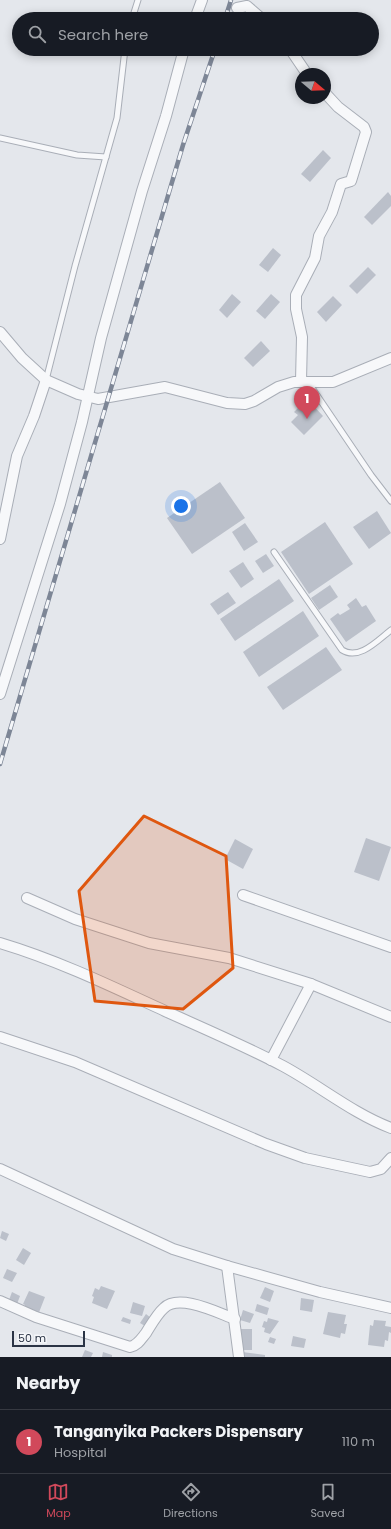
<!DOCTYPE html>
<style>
body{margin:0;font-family:Poppins,sans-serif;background:#242831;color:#f1f3f6}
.compass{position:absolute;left:295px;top:68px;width:36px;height:36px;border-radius:50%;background:#171b24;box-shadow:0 2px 10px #0003;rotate:109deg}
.scale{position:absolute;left:12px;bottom:10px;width:73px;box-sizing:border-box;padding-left:4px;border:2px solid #2b3445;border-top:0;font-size:11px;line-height:14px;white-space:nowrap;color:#2b3445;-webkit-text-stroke:3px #f4f6f9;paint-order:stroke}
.you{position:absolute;left:181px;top:506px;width:14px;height:14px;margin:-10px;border:3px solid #fff;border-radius:50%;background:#1a73e8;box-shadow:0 0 0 6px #1a73e833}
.badge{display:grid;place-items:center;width:26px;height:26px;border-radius:50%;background:#d1495b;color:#fff;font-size:13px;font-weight:700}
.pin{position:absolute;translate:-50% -33px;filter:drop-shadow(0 1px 2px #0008)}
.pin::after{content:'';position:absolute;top:21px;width:14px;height:12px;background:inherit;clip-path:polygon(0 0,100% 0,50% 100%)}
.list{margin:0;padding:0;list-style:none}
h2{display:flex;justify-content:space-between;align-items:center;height:52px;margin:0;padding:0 16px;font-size:17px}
h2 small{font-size:13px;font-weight:400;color:#9ea1a6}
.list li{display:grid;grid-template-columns:26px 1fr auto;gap:12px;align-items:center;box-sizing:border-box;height:64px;padding:0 16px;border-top:1px solid #363941}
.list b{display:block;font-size:15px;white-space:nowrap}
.list p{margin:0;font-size:13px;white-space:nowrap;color:#9ea1a6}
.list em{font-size:13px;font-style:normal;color:#9ea1a6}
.icon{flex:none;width:22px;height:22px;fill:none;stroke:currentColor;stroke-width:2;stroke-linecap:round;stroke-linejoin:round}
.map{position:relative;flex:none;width:391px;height:1357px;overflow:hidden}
.search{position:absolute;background:#171b24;box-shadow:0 2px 10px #0003;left:12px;right:12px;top:12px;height:44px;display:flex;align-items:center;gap:10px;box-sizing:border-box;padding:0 14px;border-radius:22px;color:#9ea1a6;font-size:15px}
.sheet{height:116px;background:#171b24}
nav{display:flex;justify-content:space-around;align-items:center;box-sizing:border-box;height:56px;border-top:1px solid #363941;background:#171b24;font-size:11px;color:#9ea1a6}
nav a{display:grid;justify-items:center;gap:2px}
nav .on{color:#d1495b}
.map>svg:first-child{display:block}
.building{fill:#bbc0ca}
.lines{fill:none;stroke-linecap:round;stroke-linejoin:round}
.service-casing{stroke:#a9aeb7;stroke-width:7}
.minor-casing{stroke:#a9aeb7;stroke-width:12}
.service{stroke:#f7f8fa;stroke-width:5}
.minor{stroke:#f7f8fa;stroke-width:10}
.rail-casing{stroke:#7d8696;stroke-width:4.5}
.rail{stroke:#f4f6f9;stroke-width:3;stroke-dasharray:9;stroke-linecap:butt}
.marked{fill:#df570f;fill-opacity:0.2;stroke:#df570f;stroke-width:3;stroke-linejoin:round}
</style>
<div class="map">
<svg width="391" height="1357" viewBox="0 0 391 1357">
<rect width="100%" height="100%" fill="#e4e7ec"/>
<g class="building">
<polygon points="323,150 331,158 310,182 301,174"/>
<polygon points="388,192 391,196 391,206 372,225 364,217"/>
<polygon points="273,248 281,255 268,272 259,265"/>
<polygon points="368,267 376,275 357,294 349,286"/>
<polygon points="232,294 241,302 227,318 219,310"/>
<polygon points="271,294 280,302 265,319 256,311"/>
<polygon points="333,296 342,305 326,322 317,312"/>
<polygon points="261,341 270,351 253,367 244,358"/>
<polygon points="307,399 323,416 304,435 291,422 298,415 294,412"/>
<polygon points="220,482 245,518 192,554 167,518"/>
<polygon points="377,511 391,533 369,549 353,527"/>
<polygon points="325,522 353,564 309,594 281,552"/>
<polygon points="245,523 258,542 244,551 232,532"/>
<polygon points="266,554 274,566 263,573 255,561"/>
<polygon points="243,562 254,579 241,588 229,571"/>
<polygon points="279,579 294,601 235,641 220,619"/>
<polygon points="330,585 338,597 319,610 311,598"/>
<polygon points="228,592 236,603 218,615 210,604"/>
<polygon points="356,598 362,607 366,605 376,621 346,642 330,619 338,613 340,615 350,609 347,605"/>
<polygon points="303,611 319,636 259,677 243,652"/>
<polygon points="326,647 342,670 283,710 267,687"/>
<polygon points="366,838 391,847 379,881 354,872"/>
<polygon points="235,839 253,849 243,869 225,859"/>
<polygon points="2,1231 9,1234 6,1241 0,1238"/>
<polygon points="23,1248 31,1253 24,1265 16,1260"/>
<polygon points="7,1269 17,1273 12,1282 3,1278"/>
<polygon points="101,1286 115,1291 107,1309 92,1303 94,1297 92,1296 95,1288 99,1290"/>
<polygon points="265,1287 274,1291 270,1302 260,1298"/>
<polygon points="29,1291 45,1297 38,1315 24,1310 25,1305 23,1304"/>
<polygon points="12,1292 20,1296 17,1304 9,1300"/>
<polygon points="301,1298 314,1300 312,1312 300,1310"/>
<polygon points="133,1302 145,1306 142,1316 130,1313"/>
<polygon points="257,1304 269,1308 267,1315 255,1311"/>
<polygon points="243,1310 254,1314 250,1323 240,1320"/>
<polygon points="328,1312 346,1315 344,1324 347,1324 345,1334 341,1333 340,1338 323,1334"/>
<polygon points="146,1314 151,1318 145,1326 140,1323"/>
<polygon points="123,1317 131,1320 130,1324 121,1321"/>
<polygon points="268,1318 279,1321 270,1334 264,1332 265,1328 262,1327 264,1321 267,1322"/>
<polygon points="374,1320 386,1321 385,1326 391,1327 391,1333 389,1332 388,1341 385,1340 384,1347 368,1345 370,1325 373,1326"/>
<rect x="240" y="1329" width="12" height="21"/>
<polygon points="293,1336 306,1339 304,1348 291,1346"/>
<polygon points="270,1337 276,1339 274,1344 268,1342"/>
<polygon points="85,1350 93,1353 91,1357 82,1357"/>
<polygon points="103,1352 112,1355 112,1357 102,1357"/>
<polygon points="242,1352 265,1355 265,1357 242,1357"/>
</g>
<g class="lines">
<g class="service-casing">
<g id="service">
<polyline points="132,19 138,0"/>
<polyline points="0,138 77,155 106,157"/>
<polyline points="46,380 75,266 117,118 125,49"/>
<polyline points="308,382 371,475 391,501"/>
<path d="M274 552 342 650C359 661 378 640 391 630"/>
</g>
</g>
<g class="minor-casing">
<g id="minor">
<polyline points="237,8 247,6 262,19"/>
<polyline points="195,19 202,0"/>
<polyline points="290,49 307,74"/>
<polyline points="0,332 22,358 46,380 78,394 98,399 165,387 227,403 245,404 254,401 278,387 294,382 333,382 391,358"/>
<polyline points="301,381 302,337 296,309 296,295 315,258 319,236 332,212 341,184 351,181 366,132 364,127 338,107 325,93"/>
<polyline points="0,539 17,456 34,416 46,380"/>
<polyline points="0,694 60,504 82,422 101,338 142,191 166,116 184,49"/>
<polyline points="243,895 391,947"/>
<polyline points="27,898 75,919 149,943 229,958 311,984 391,1017"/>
<path d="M0 943C57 960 111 986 165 1011 205 1029 245 1046 283 1066 320 1086 352 1113 391 1128"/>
<polyline points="0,1037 75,1062 266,1144 305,1158 370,1172 381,1169 391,1158"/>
<polyline points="271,1060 311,984"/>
<polyline points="0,1169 173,1249 227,1266 320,1292 391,1308"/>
<polyline points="227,1266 239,1357"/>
<path d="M0 1301 36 1317 130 1347C138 1345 141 1339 146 1333 151 1325 157 1314 164 1308 179 1293 218 1313 235 1319"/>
</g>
</g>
<use href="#service" class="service"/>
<use href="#minor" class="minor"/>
<g class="rail-casing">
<g id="rail">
<polyline points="225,19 231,0"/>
<polyline points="0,764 183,145 215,49"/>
</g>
</g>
<use href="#rail" class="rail"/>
</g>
<path class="marked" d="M144 816 226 856 233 968 183 1009 95 1001 79 891Z"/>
</svg>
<svg class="compass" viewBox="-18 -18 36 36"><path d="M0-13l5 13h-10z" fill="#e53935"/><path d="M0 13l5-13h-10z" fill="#9ea1a6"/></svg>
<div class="scale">50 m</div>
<div class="you"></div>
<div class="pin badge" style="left:307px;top:419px">1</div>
<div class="search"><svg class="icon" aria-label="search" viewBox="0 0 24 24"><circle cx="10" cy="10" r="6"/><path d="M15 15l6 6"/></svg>Search here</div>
</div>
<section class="sheet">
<h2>Nearby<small></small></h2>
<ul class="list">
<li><span class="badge">1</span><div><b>Tanganyika Packers Dispensary</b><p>Hospital</p></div><em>110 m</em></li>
</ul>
</section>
<nav>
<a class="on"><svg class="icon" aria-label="map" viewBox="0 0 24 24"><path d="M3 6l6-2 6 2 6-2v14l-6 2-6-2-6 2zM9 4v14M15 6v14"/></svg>Map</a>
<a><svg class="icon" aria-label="directions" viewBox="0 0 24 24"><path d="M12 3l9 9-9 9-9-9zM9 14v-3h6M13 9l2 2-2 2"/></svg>Directions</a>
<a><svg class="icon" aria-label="saved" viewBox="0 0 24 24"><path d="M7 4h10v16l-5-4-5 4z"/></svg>Saved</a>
</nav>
